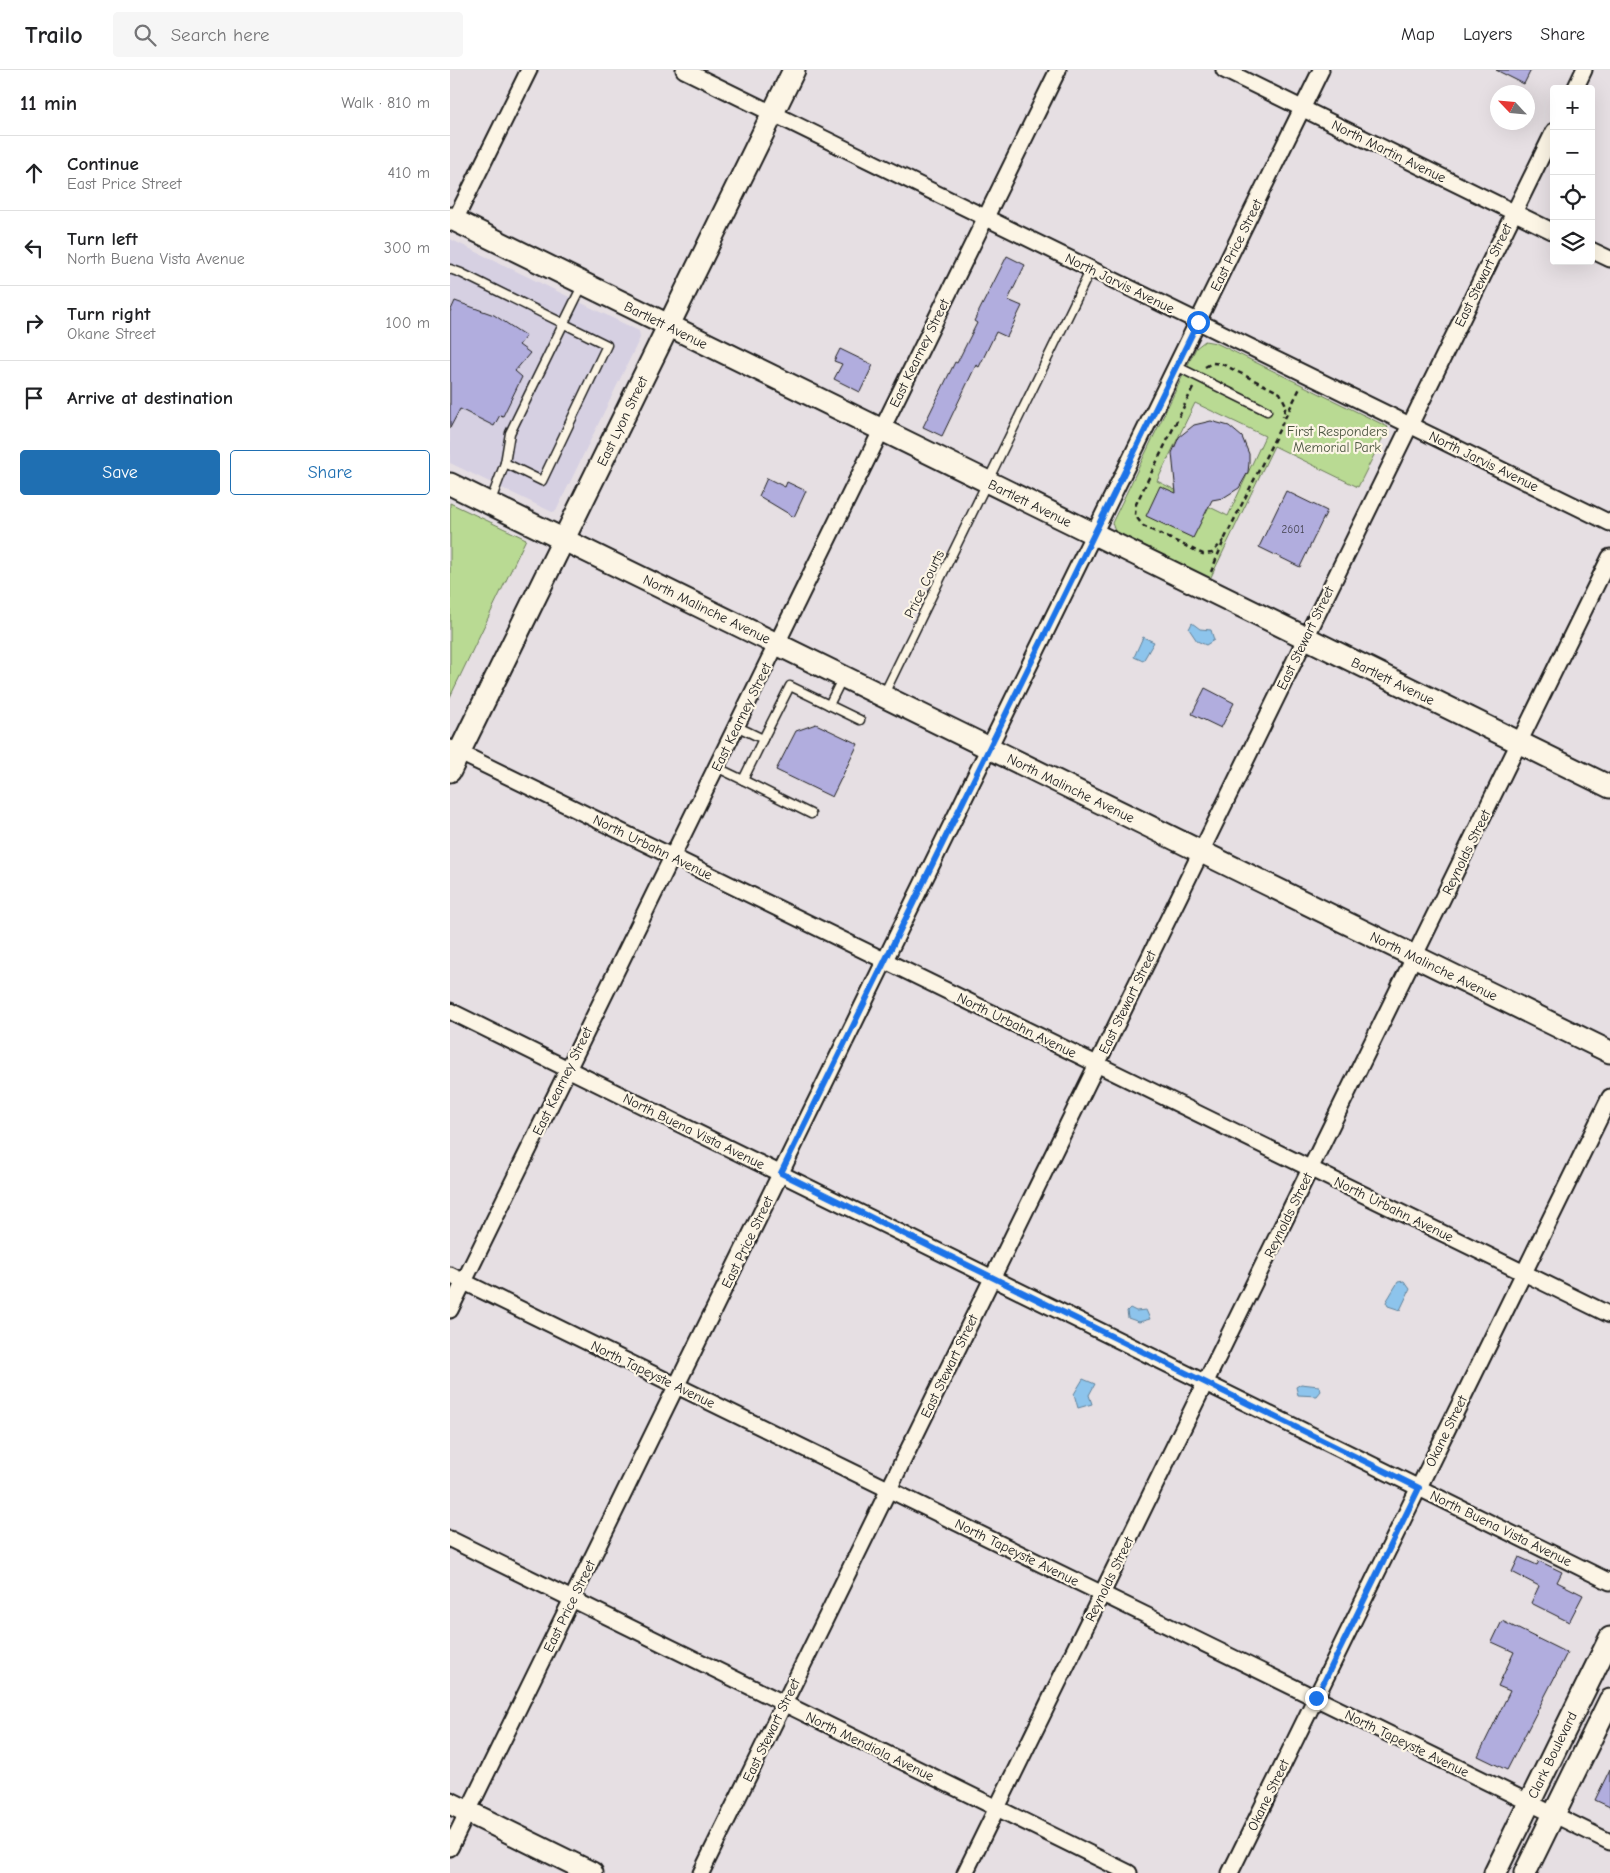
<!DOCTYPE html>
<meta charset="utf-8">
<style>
body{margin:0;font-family:"Comic Neue",sans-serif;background:#f6f6f6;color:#202124}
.controls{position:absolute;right:15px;top:15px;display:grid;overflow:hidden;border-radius:5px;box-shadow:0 5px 20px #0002}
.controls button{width:45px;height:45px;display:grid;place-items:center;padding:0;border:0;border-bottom:1px solid #e0e0e0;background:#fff;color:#202124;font:25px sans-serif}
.compass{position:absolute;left:1040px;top:15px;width:45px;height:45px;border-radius:50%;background:#fff;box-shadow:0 5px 20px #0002;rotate:296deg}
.stop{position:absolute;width:15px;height:15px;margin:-11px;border:4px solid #1a73e8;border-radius:50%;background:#fff}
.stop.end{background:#1a73e8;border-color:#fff;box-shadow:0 1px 5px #0008}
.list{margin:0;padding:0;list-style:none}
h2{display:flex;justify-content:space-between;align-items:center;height:65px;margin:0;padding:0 20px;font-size:21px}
h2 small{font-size:16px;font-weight:400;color:#757577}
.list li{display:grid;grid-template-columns:32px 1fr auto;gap:15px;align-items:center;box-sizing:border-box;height:75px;padding:0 20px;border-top:1px solid #e0e0e0}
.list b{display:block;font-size:19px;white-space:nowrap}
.list p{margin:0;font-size:16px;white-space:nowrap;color:#757577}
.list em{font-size:16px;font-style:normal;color:#757577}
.actions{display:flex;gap:10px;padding:15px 20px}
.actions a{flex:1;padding:11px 0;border:1px solid #1f6fb2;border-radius:5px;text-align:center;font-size:18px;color:#1f6fb2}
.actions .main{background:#1f6fb2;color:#fff}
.icon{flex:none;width:28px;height:28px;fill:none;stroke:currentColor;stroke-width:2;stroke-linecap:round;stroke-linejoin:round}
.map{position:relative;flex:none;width:1160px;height:1803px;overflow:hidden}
header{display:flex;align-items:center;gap:30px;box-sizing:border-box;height:70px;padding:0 25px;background:#fff;border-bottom:1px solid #e0e0e0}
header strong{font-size:24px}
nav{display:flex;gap:28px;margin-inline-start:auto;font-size:18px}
.search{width:350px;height:45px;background:#f6f6f6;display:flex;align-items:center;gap:12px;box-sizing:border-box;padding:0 18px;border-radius:5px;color:#757577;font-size:19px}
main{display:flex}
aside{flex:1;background:#fff}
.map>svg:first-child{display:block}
.built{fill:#d6d0e2}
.green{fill:#b9da93;stroke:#6a7b58;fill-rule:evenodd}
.water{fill:#8dc4ec;stroke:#608199}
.building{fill:#b1adde;stroke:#1c1c1c}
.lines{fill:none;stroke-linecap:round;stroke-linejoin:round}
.lane-casing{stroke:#1c1c1c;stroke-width:11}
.street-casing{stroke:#1c1c1c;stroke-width:19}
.secondary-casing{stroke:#1c1c1c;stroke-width:25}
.path{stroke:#1c1c1c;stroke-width:2.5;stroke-dasharray:5 4;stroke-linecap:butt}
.lane{stroke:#fcf5e5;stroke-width:8}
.street{stroke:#fcf5e5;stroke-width:15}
.secondary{stroke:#fcf5e5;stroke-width:21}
.route{stroke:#1a73e8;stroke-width:6}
.labels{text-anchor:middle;stroke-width:4.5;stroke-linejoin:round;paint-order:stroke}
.number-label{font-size:11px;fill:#41404c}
.street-label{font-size:14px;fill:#1c1c1c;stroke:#fcf5e5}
.park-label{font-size:14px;fill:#4b5540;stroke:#fcf5e5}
</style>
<header>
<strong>Trailo</strong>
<div class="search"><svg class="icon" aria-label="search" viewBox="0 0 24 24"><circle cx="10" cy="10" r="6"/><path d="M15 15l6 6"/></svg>Search here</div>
<nav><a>Map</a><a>Layers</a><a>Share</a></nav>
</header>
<main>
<aside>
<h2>11 min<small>Walk · 810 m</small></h2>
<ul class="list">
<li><svg class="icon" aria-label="ahead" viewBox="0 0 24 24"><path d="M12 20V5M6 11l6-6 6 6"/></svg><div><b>Continue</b><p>East Price Street</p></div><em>410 m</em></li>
<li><svg class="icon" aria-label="left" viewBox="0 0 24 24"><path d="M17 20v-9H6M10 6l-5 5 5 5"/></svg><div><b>Turn left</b><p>North Buena Vista Avenue</p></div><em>300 m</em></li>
<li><svg class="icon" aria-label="right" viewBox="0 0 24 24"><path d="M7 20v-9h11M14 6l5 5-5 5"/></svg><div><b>Turn right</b><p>Okane Street</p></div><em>100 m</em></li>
<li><svg class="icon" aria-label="arrive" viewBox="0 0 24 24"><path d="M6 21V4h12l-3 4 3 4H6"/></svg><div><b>Arrive at destination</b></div></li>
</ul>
<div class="actions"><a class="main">Save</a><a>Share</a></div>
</aside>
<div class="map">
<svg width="1160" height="1803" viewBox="0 0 1160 1803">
<rect width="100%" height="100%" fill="#e6dfe3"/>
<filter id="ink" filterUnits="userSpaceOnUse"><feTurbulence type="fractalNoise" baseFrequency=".02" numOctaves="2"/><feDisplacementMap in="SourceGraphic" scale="10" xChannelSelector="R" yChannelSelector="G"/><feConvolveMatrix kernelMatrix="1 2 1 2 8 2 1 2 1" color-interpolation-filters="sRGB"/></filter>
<g filter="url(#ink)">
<polygon class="built" points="0,169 189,261 190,268 106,441 102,442 0,393"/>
<g class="green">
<path d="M755 271 766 273 938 357 908 417 824 376 760 509 666 464 662 453 746 278ZM745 333 815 366 778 446 707 411Z"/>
<polygon points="0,433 76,469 0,627"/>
</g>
<g class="water">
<polygon points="742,553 750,559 761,560 764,570 756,575 747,571 739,559"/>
<polygon points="693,567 704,572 693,591 684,587"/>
<polygon points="954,1211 960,1219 950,1240 938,1236 936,1232 948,1212"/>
<polygon points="680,1238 686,1241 696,1240 700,1249 689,1252 678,1248 677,1241"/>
<polygon points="633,1309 645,1314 639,1325 642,1334 628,1338 624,1324"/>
<polygon points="851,1314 869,1316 871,1321 867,1326 848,1325 846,1317"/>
</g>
<g class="building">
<polygon points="1046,0 1081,0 1074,14"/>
<polygon points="557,186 575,195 558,230 572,236 557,267 546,262 529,297 526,295 492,366 473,357 505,292 507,293 527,253 524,251"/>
<polygon points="5,231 44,245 76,266 69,275 80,283 65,301 72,307 53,346 50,345 44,356 10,339 0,358 0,242"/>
<polygon points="390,279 423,295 410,322 384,309 392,294 384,291"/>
<polygon points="761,351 779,356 792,367 799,384 799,393 798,402 789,418 773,428 762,430 743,468 696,446 710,416 726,423 722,383 729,367 744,355"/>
<polygon points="317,408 335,417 337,412 356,421 344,447 309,426"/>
<polygon points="836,421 877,441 850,497 809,477"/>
<polygon points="755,618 784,633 771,658 742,644"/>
<polygon points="366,654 408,674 382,727 326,700 346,661"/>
<polygon points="1069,1487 1087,1495 1089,1491 1112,1502 1107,1512 1133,1525 1119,1552 1081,1533 1089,1516 1062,1502"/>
<polygon points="1052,1551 1117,1583 1057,1700 1028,1686 1060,1621 1048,1616 1064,1582 1042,1572"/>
<polygon points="1160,1699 1160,1737 1145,1730"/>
</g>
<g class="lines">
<g class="lane-casing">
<g id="lane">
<polyline points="0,199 11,203 157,275 92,411 55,393 60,363 132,216"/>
<polyline points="726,296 817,341"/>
<polyline points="40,433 55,393"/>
<polyline points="434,624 641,199"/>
<polyline points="379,635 393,607"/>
<polyline points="286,656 313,669 293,710 361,744"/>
<polyline points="313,669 340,616 410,650"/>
<polyline points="266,697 293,710"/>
</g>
</g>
<g class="street-casing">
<g id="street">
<polyline points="234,0 1160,453"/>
<polyline points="774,0 1104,162"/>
<polyline points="1125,19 1134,0"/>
<polyline points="5,150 79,0"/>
<polyline points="1141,180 1160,189"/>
<polyline points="0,678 1160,1245"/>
<polyline points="0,941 1160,1512"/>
<polyline points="0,1205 1160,1772"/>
<polyline points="0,1240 608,0"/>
<polyline points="0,1469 679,1803"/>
<polyline points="0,1778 871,0"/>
<polyline points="251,1803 1104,61"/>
<polyline points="515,1803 1160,487"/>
<polyline points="780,1803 1160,1027"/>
</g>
</g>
<g class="secondary-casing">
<g id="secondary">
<polyline points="0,148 1160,717"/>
<polyline points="0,414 1160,982"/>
<polyline points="0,701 344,0"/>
<polyline points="0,1733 142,1803"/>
<polyline points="1045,1803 1160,1568"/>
<polyline points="1075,1803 1160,1630"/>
</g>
</g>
<g class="path">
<polyline points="755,297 762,293 772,294 830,323 836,335 833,347"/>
<polyline points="743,318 686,434 685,445 693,456 753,484 762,483 774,470"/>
<polyline points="761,502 774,470 850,318"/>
</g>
<use href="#lane" class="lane"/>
<use href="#street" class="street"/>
<use href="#secondary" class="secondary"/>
</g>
</g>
<g class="lines" filter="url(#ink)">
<polyline class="route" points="748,252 331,1103 969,1418 866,1628"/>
</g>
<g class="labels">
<g class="number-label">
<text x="843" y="463">2601</text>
</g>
<g class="street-label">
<text transform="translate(939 81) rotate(26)" y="5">North Martin Avenue</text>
<text transform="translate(786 175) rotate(-64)" y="5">East Price Street</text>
<text transform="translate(1033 205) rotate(-64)" y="5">East Stewart Street</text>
<text transform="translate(670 213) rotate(26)" y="5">North Jarvis Avenue</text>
<text transform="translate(216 255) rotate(26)" y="5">Bartlett Avenue</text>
<text transform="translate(469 283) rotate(-64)" y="5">East Kearney Street</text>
<text transform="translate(172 351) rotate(-64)" y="5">East Lyon Street</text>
<text transform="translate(1034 391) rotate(26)" y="5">North Jarvis Avenue</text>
<text transform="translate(580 433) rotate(26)" y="5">Bartlett Avenue</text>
<text transform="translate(474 514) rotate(-64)" y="5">Price Courts</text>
<text transform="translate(257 539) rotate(26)" y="5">North Malinche Avenue</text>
<text transform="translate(855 568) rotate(-64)" y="5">East Stewart Street</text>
<text transform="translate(943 611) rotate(26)" y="5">Bartlett Avenue</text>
<text transform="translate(291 647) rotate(-64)" y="5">East Kearney Street</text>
<text transform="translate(621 718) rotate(26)" y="5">North Malinche Avenue</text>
<text transform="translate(203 777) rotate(26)" y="5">North Urbahn Avenue</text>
<text transform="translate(1016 782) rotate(-64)" y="5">Reynolds Street</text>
<text transform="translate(984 896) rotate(26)" y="5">North Malinche Avenue</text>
<text transform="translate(677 932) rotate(-64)" y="5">East Stewart Street</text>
<text transform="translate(567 955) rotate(26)" y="5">North Urbahn Avenue</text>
<text transform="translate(112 1011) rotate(-64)" y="5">East Kearney Street</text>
<text transform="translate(244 1061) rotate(26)" y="5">North Buena Vista Avenue</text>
<text transform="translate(944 1139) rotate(26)" y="5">North Urbahn Avenue</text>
<text transform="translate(838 1145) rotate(-64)" y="5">Reynolds Street</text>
<text transform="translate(297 1172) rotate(-64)" y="5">East Price Street</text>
<text transform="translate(499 1296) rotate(-64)" y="5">East Stewart Street</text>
<text transform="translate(203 1304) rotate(26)" y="5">North Tapeyste Avenue</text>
<text transform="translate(996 1361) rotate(-64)" y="5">Okane Street</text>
<text transform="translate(1051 1458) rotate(26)" y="5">North Buena Vista Avenue</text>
<text transform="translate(567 1482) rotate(26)" y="5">North Tapeyste Avenue</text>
<text transform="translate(659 1509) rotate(-64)" y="5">Reynolds Street</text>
<text transform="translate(119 1536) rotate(-64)" y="5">East Price Street</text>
<text transform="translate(321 1660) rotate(-64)" y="5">East Stewart Street</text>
<text transform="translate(957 1673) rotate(26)" y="5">North Tapeyste Avenue</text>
<text transform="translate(420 1676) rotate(26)" y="5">North Mendiola Avenue</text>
<text transform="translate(1102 1685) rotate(-64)" y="5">Clark Boulevard</text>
<text transform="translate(818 1725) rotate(-64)" y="5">Okane Street</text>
</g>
<g class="park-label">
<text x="887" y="366">First Responders<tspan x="887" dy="16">Memorial Park</tspan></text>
</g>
</g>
</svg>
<div class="controls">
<button>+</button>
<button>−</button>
<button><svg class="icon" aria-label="locate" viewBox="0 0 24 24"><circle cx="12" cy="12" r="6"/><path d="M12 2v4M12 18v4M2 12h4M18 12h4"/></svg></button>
<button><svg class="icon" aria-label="layers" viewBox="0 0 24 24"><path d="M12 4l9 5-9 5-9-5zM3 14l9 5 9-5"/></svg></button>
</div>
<svg class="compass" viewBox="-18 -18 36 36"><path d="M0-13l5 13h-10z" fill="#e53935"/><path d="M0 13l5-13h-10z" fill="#757577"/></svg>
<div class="stop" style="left:748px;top:252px"></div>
<div class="stop end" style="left:866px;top:1628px"></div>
</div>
</main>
